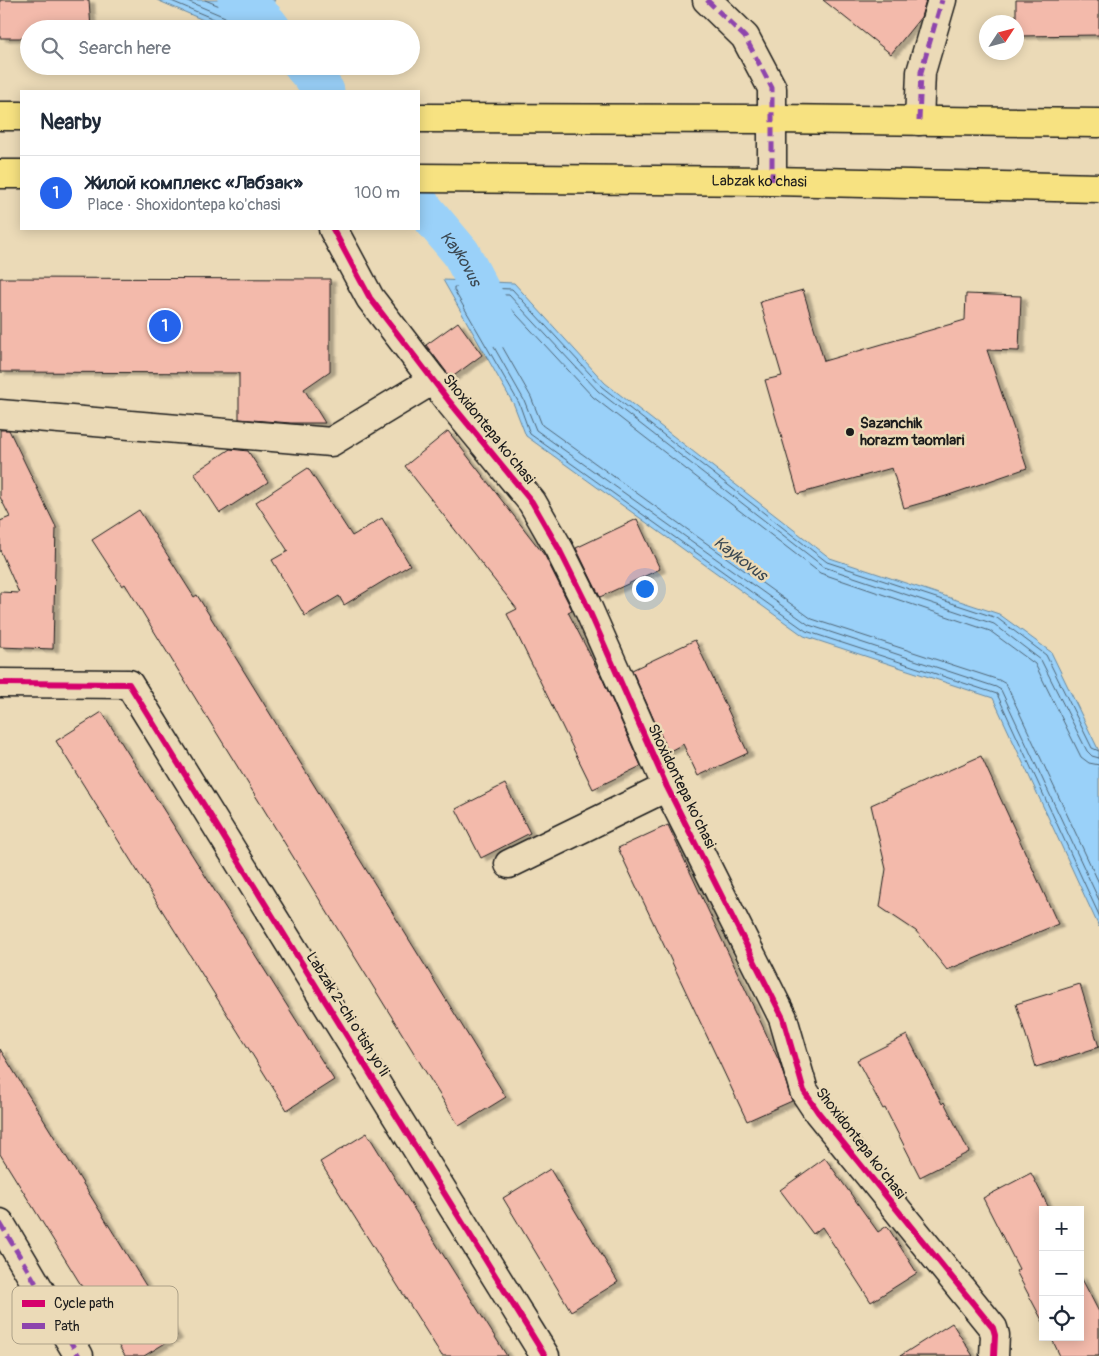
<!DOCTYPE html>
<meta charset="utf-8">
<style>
body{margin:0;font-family:Pangolin,sans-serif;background:#f2f2f3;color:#1f2937}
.controls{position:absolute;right:15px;bottom:15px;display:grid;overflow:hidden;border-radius:0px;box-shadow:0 2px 12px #0003}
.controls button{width:45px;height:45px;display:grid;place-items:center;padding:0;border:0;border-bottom:1px solid #e0e1e3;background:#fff;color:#1f2937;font:25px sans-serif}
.compass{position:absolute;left:979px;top:15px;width:45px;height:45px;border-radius:50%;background:#fff;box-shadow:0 2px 12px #0003;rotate:54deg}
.you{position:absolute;left:644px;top:588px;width:18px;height:18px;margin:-12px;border:4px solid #fff;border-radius:50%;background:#1a73e8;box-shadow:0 0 0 8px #1a73e833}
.badge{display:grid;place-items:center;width:32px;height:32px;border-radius:50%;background:#2563eb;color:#fff;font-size:16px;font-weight:700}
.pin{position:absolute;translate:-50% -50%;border:2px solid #fff;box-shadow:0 1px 5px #0006}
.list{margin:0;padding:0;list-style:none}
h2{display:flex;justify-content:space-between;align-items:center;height:65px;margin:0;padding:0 20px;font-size:21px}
h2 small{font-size:16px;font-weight:400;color:#747a83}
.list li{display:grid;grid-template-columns:32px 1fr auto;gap:15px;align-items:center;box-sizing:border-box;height:75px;padding:0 20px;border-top:1px solid #e0e1e3}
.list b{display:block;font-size:19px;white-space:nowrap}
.list p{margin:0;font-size:16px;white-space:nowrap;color:#747a83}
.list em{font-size:16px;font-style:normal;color:#747a83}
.icon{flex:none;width:28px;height:28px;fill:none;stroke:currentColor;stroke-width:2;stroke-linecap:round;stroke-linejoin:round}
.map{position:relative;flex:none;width:1099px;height:1356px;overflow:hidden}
.search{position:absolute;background:#fff;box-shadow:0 2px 12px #0003;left:20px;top:20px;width:400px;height:55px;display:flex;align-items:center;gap:12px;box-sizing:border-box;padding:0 18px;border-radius:28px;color:#747a83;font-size:19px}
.panel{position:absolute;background:#fff;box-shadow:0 2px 12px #0003;left:20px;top:90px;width:400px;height:140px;border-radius:0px}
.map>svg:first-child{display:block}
.water{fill:#9ad1f9;stroke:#6889a1}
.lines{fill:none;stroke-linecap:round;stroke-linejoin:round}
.shore{stroke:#4e6474;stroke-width:1}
.canal{stroke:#9ad1f9;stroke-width:39}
.building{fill:#f3baab;stroke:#1c1c1c;filter:url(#shadow)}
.minor-casing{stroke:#1c1c1c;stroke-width:31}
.major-casing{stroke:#1c1c1c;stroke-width:31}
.minor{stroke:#ebdab7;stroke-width:28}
.major{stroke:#f7e281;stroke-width:28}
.quiet{stroke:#8e44ad;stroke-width:5;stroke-dasharray:10 5;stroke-linecap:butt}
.cycleway-casing{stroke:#ebdab7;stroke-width:9}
.cycleway{stroke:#d6006c;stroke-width:6}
.poi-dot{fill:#1c1c1c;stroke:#ebdab7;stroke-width:2}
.labels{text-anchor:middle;stroke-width:5;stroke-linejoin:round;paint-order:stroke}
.street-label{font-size:15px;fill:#1c1c1c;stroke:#ebdab7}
.poi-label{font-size:15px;font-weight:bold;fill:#1c1c1c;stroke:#ebdab7;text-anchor:start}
.water-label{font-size:16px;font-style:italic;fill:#3c4953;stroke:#ebdab7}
.key{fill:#ebdab7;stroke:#ada188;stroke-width:1}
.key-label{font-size:14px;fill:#1c1c1c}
</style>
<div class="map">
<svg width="1099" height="1356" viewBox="0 0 1099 1356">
<defs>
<filter id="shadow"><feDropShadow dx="5.5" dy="3" stdDeviation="1" flood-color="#0004"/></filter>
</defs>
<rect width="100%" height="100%" fill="#ebdab7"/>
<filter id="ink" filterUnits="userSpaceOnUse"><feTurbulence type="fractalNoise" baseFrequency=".02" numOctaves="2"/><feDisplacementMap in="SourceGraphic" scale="10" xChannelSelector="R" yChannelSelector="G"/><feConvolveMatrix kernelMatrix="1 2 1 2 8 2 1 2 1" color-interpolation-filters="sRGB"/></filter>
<g filter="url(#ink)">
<g class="water">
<polygon points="157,0 275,0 253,29 224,29"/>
<polygon points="443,280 514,283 605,383 830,558 999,614 1051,652 1099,751 1099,927 993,698 804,636 526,436 514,405"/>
</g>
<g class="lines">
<g class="shore">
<polyline points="169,0 221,22 224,25 224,29"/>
<polyline points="185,0 225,17 230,22 231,29"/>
<polyline points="205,0 227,9 237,17 251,0"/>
<polyline points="1099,751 1092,748 1046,655 997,618 827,562 602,387 512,289 454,287 454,290 519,403 530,434 806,631 997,694 1099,915"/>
<polyline points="1099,758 1092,756 1087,751 1041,660 994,624 824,567 598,391 509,295 465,294 465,296 524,400 536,430 809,625 996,687 1001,690 1099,900"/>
<polyline points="1099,765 1089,763 1081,757 1035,664 990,631 820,573 593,397 505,302 479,302 478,304 531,397 542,425 812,619 999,680 1006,684 1099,883"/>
</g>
<g class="canal">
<path d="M237 0C252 8 262 15 272 29"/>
<polyline points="303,66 325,91"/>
<path id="s1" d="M419 203 461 253 500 328"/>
</g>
</g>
<g class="building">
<polygon points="0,0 89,0 91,29 29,29 29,38 0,38"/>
<polygon points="823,0 926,0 921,17 891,54"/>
<polygon points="1016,0 1099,0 1099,35 1016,36"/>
<polygon points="0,278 330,279 330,371 304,389 325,423 291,423 239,419 239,373 0,372"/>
<polygon points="803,290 824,361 965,320 966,294 1021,296 1019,351 987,350 1027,468 946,496 904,508 892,468 798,494 765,380 782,376 760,302"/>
<polygon points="458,322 482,355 451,378 426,345"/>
<polygon points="0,430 9,430 56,527 53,649 0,647 0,592 19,593 0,550 0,521 10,517 0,497"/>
<polygon points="448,431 545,556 572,610 568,612 603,680 641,766 593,789 507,614 517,609 405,466"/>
<polygon points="230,449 248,451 268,482 220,513 194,473"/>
<polygon points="308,468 352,536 382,518 410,565 344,605 339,596 305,616 272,560 288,551 256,502"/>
<polygon points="139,510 194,597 197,595 506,1097 459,1126 125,584 122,586 92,540"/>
<polygon points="637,519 660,569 600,597 576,548"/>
<polygon points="695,640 748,753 698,776 683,744 668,752 632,670"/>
<polygon points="102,712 334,1080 287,1110 56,741"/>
<polygon points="981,756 1058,924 947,970 916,931 880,907 886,869 871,805"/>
<polygon points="505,784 530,833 481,858 456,809"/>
<polygon points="668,825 779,1061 792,1101 747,1121 618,848"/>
<polygon points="1080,984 1099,1047 1036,1067 1016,1004"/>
<polygon points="907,1035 942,1104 944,1102 969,1152 920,1177 885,1108 883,1109 857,1060"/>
<polygon points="0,1049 177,1336 144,1356 125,1356 0,1154"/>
<polygon points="367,1133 396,1180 507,1356 442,1356 320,1162"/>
<polygon points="825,1158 878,1232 887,1226 917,1273 871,1302 822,1227 813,1234 780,1190"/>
<polygon points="550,1169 618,1282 571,1311 503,1198"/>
<polygon points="1031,1173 1050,1210 1043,1210 1043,1322 1016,1271 1019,1269 983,1198"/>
<polygon points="1080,1275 1099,1312 1099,1356 1060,1356 1051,1337 1080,1337"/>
<polygon points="952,1323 973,1356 900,1356"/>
</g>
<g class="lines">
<g class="minor-casing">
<g id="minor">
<polyline points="707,0 745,37 772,88 772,181"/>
<polyline points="919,121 921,72 942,0"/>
<polyline points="333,229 370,298 449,401 532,502 559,549 584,599 667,787 783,1018 804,1091 818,1112 993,1328 995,1335 994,1356"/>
<polyline points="0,414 331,442 433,380"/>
<polyline points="0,683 129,684 545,1356"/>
<polyline points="509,864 667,787"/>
<polyline points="0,1223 79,1356"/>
</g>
</g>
<g class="major-casing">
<g id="major">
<polyline points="0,116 21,116"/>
<polyline points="419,118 773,119 1099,123"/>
<polyline points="0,174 21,174"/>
<path id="s2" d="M419 178 772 181 1099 188"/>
</g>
</g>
<use href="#minor" class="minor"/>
<use href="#major" class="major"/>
<g class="quiet">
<polyline points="707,0 745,37 772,88 772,181"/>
<polyline points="919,121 921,72 942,0"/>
<polyline points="0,1223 79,1356"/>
</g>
<g class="cycleway-casing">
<g id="cycleway">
<polyline points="333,229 370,298 449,401 532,502 559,549 584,599 667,787 783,1018 804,1091 818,1112 993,1328 995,1335 994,1356"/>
<polyline points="0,683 129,684 545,1356"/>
</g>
</g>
<use href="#cycleway" class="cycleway"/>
</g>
</g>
<circle class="poi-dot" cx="850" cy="432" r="5"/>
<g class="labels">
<g class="street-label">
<text dy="5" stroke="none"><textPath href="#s2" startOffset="340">Labzak ko'chasi</textPath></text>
<text transform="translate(489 429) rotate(51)" y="5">Shoxidontepa ko'chasi</text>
<text transform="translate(682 786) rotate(64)" y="5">Shoxidontepa ko'chasi</text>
<text transform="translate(348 1014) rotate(58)" y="5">Labzak 2-chi o'tish yo'li</text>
<text transform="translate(861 1143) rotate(52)" y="5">Shoxidontepa ko'chasi</text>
</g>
<g class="poi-label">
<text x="860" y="428">Sazanchik<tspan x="860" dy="17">horazm taomlari</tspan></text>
</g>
<g class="water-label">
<text dy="6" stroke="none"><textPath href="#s1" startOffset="70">Kaykovus</textPath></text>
<text transform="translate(741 558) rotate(37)" y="6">Kaykovus</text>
</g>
</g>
<rect x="12" y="1286" width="166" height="58" rx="8" class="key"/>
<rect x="22" y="1300" width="23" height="7" fill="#d6006c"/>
<rect x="22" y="1323" width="23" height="6" fill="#8e44ad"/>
<g class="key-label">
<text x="54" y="1308">Cycle path</text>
<text x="54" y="1331">Path</text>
</g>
</svg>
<div class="controls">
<button>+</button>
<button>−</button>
<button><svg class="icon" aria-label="locate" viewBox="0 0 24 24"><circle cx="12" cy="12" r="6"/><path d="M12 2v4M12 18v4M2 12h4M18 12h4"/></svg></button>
</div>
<svg class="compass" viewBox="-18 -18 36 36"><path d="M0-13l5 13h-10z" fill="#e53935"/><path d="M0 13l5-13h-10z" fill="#747a83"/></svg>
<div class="you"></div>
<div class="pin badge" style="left:165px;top:326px">1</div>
<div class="search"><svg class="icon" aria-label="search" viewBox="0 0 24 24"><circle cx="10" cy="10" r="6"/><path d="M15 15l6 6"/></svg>Search here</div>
<section class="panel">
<h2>Nearby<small></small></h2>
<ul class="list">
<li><span class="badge">1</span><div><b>Жилой комплекс «Лабзак»</b><p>Place · Shoxidontepa ko'chasi</p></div><em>100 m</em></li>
</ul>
</section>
</div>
